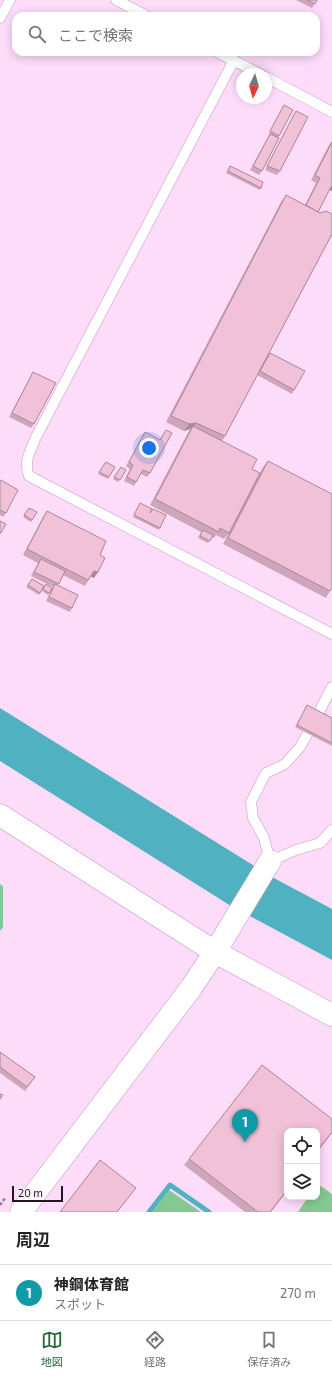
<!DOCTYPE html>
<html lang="ja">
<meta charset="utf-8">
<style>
body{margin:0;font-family:"Exo 2","Noto Sans JP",sans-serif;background:#f2f2f2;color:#222}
.controls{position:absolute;right:12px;bottom:12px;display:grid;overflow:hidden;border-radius:8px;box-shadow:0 2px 10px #0003}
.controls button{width:36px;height:36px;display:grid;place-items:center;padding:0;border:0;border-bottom:1px solid #e0e0e0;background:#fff;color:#222;font:20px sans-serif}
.compass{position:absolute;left:236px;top:68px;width:36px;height:36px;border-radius:50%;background:#fff;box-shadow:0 2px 10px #0003;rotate:185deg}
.scale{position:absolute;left:12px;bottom:10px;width:51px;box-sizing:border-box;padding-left:4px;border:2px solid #251324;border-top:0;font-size:11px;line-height:14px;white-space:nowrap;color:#251324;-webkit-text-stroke:3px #fcf1fb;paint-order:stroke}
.you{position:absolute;left:149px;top:448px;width:14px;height:14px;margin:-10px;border:3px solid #fff;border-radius:50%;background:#1a73e8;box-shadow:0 0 0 6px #1a73e833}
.badge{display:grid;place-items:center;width:26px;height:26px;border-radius:50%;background:#236a37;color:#fff;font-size:13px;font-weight:700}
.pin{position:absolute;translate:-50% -33px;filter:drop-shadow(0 1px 2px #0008)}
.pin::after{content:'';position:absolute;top:21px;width:14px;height:12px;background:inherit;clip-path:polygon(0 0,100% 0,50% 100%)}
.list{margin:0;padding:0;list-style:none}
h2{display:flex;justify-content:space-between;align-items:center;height:52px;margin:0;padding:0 16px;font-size:17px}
h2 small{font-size:13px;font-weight:400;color:#767676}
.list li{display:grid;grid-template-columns:26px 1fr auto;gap:12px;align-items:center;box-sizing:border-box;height:56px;padding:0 16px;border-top:1px solid #e0e0e0}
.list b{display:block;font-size:15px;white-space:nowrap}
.list p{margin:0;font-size:13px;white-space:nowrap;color:#767676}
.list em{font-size:13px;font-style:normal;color:#767676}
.icon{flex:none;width:22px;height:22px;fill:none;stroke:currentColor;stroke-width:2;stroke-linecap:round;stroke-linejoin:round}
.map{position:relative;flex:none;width:332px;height:1212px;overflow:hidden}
.search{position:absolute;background:#fff;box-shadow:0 2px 10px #0003;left:12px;right:12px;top:12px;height:44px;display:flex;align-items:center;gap:10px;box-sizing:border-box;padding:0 14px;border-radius:12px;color:#767676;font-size:15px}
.sheet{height:108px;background:#fff}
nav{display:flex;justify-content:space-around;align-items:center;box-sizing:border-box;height:56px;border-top:1px solid #e0e0e0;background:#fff;font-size:11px;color:#767676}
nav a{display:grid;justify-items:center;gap:2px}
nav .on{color:#236a37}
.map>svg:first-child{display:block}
.green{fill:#85c992}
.water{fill:#50b2c1}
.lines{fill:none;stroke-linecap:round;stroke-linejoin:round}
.stream{stroke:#50b2c1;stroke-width:5}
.service-casing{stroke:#c997c4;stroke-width:11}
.tertiary-casing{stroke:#c997c4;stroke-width:23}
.path{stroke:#977e95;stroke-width:2.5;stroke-dasharray:3 2;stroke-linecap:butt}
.service{stroke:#fff;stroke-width:10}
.tertiary{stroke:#fff;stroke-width:22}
.wall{fill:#cfa6b9}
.shaded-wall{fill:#a98796}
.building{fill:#f1c1d7;stroke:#a98796}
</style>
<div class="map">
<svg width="332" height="1212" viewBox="0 0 332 1212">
<rect width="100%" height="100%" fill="#fcdcf9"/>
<g class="green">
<polygon points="0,884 3,886 3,927 0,931"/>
<polygon points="318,1184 332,1194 332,1212 298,1212 308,1197 317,1197"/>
<polygon points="169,1190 201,1212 152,1212"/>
</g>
<polygon class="water" points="0,708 272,877 332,909 332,960 231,906 0,761"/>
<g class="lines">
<polyline class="stream" points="149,1212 170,1185 209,1212"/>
<g class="service-casing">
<g id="service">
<polyline points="116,0 147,16"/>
<polyline points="0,18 10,0"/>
<polyline points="217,52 260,74"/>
<path d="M234 60 36 437C31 450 23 461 29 476L332 634"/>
<polyline points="266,77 332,112"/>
<polyline points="318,714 332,687"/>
<polyline points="308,733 300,747 285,764 266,773 251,802 253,818 264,838 270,861 296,850 320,843 332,830"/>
</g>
</g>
<g class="tertiary-casing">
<g id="tertiary">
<polyline points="0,815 215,952 332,1015"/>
<polyline points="21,1212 191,988 215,952 270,861"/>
</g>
</g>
<polyline class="path" points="0,1205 6,1197"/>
<use href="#service" class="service"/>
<use href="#tertiary" class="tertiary"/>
</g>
<g class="wall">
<polygon points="296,0 317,0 312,8"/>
<polygon points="284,105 279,136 262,171 259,175 250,170 270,134 269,133"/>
<polygon points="296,111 280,171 277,175 265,170 294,115"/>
<polygon points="332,141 329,190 318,212 320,213 332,214 332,237 331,236 268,355 294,390 292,394 257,375 225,436 222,441 252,469 229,533 224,539 216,535 214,538 212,537 208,543 198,538 201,532 150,505 190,429 184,431 166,422 281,202 286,195 305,205 316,183 311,180 329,145"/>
<polygon points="230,166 261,188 260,190 226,173"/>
<polygon points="33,372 34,424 31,428 9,417 31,376"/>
<polygon points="145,432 150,473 147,477 141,474 134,486 124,481 130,469 126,466"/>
<polygon points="268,461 330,591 326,598 223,544 263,467"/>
<polygon points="106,462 109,477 108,479 98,474"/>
<polygon points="121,467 126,470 118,482 113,479"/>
<polygon points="0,481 6,513 3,517 0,515"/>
<polygon points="140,503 160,528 159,530 133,517"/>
<polygon points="29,508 37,512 31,522 23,517"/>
<polygon points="47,511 100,555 94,578 91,576 85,586 63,575 58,585 72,608 70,612 46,601 52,589 48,595 42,591 46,584 52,588 53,587 31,576 38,563 23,555 43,517"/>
<polygon points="32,579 44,586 39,595 26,587"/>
<polygon points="307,705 332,718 332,746 295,727"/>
<polygon points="0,1052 35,1077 25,1091 0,1073"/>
<polygon points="332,1119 332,1133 271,1212 245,1212 184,1165 189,1159"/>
</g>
<g class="shaded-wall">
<polygon points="332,185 332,191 329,190"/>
<polygon points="196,423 191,429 193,426 190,429 184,431 189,424"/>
<polygon points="94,571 98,572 94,578 90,576"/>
</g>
<g class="building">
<polygon points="307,0 317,0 315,4"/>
<polygon points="284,105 293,110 279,136 270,131"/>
<polygon points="296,111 308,117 280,171 267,166"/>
<polygon points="270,134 279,138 262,171 253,166"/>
<polygon points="332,142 332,185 318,212 306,205 320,178 315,175"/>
<polygon points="230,166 263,182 261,188 228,171"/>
<polygon points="286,195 320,213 326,211 332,214 332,234 225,436 196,423 189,424 171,416"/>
<polygon points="270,353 305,371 294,390 260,371"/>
<polygon points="33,372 56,383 34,424 12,413"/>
<polygon points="193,426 257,459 252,469 260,473 229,533 220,528 219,532 155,499"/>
<polygon points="166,430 172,433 150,473 143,470 136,482 127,477 133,465 129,462 145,432 160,440"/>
<polygon points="268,461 332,494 332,588 330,591 228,538"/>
<polygon points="106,462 115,467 109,477 99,472"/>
<polygon points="121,467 126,470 120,480 114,477"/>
<polygon points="1,480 18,490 6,513 0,510 0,482"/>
<polygon points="140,503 152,509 150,513 153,509 166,515 160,528 134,515"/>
<polygon points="29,508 37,512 32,520 24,515"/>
<polygon points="47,511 106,541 100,555 105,558 98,572 94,571 88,580 27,549"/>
<polygon points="0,521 6,524 1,533 0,533"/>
<polygon points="203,530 213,535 210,541 200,536"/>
<polygon points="41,559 65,571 59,584 34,572"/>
<polygon points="32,579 44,586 40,593 28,585"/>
<polygon points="46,584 52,588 49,593 43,589"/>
<polygon points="55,584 78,595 72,608 49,597"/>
<polygon points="307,705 332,718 332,743 297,725"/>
<polygon points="0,1052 35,1077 27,1087 0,1067"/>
<polygon points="262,1065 332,1119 332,1132 317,1151 317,1131 287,1131 287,1190 270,1212 258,1212 189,1159"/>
<polygon points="0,1094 3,1095 0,1099"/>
<polygon points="100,1160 136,1188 117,1212 60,1212"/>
</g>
</svg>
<div class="controls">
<button><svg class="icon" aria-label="locate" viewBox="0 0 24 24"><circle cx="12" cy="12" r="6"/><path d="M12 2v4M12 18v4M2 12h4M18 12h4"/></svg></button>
<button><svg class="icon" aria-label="layers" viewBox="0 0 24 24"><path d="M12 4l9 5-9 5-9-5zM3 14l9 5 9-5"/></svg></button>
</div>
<svg class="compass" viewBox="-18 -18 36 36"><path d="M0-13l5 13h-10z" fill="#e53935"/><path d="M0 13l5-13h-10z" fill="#767676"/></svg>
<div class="scale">20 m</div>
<div class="you"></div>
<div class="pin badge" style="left:245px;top:1142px;background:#0f9aa8">1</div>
<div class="search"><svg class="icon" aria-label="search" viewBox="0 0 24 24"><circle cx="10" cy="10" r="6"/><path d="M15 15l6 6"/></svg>ここで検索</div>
</div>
<section class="sheet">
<h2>周辺<small></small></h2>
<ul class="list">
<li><span class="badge" style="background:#0f9aa8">1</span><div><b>神鋼体育館</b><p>スポット</p></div><em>270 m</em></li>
</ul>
</section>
<nav>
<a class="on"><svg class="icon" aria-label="map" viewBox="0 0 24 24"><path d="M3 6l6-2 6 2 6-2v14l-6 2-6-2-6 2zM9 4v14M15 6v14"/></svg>地図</a>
<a><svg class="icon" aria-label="directions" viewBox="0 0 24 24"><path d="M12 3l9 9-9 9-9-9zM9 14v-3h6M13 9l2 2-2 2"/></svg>経路</a>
<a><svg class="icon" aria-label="saved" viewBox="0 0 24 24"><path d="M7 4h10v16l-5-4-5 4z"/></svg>保存済み</a>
</nav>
